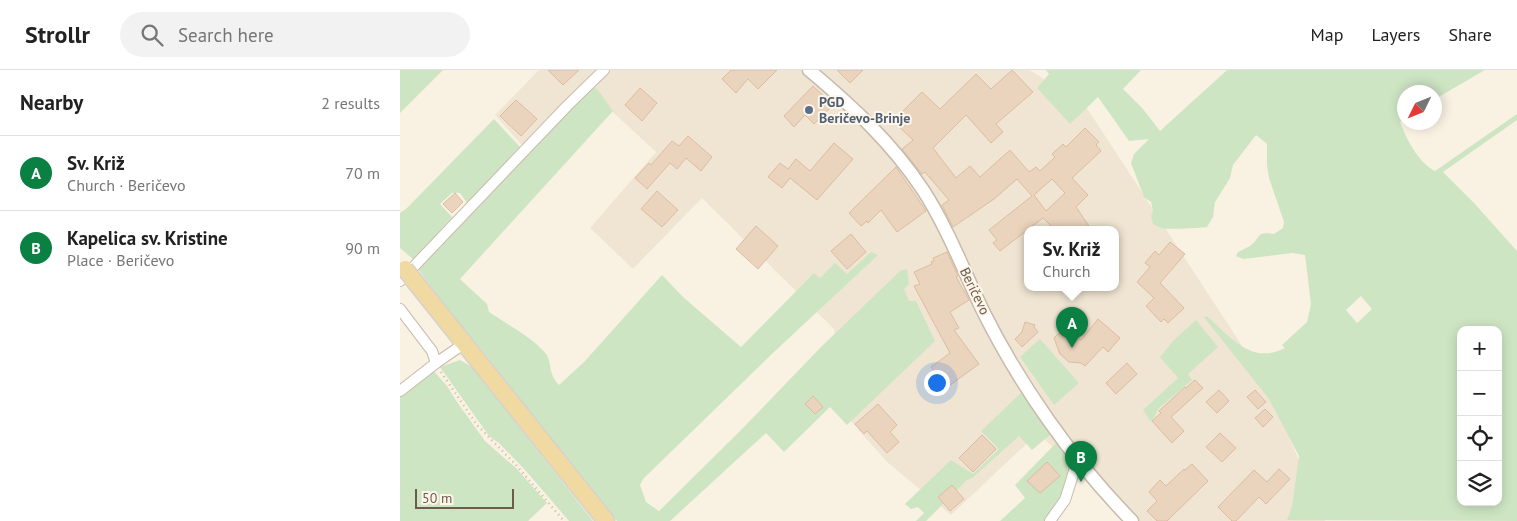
<!DOCTYPE html>
<meta charset="utf-8">
<style>
body{margin:0;font-family:"PT Sans",sans-serif;background:#f2f2f2;color:#222}
.controls{position:absolute;right:15px;bottom:15px;display:grid;overflow:hidden;border-radius:10px;box-shadow:0 2px 12px #0003}
.controls button{width:45px;height:45px;display:grid;place-items:center;padding:0;border:0;border-bottom:1px solid #e0e0e0;background:#fff;color:#222;font:25px sans-serif}
.compass{position:absolute;left:997px;top:15px;width:45px;height:45px;border-radius:50%;background:#fff;box-shadow:0 2px 12px #0003;rotate:227deg}
.scale{position:absolute;left:15px;bottom:12px;width:99px;box-sizing:border-box;padding-left:5px;border:2px solid #6e5b4c;border-top:0;font-size:14px;line-height:18px;white-space:nowrap;color:#6e5b4c;-webkit-text-stroke:4px #fdf6e9;paint-order:stroke}
.you{position:absolute;left:536px;top:312px;width:18px;height:18px;margin:-12px;border:4px solid #fff;border-radius:50%;background:#1a73e8;box-shadow:0 0 0 8px #1a73e833}
.badge{display:grid;place-items:center;width:32px;height:32px;border-radius:50%;background:#0b8043;color:#fff;font-size:16px;font-weight:700}
.pin{position:absolute;translate:-50% -41px;filter:drop-shadow(0 1px 2px #0008)}
.pin::after{content:'';position:absolute;top:26px;width:18px;height:15px;background:inherit;clip-path:polygon(0 0,100% 0,50% 100%)}
.popup{position:absolute;left:624px;top:156px;width:95px;height:65px;box-sizing:border-box;display:grid;place-content:center;border-radius:10px;background:#fff;filter:drop-shadow(0 1px 4px #0005);font-size:16px;white-space:nowrap;color:#767676}
.popup b{font-size:19px;color:#222}
.popup::after{content:'';position:absolute;left:50%;top:100%;margin-left:-10px;border:10px solid transparent;border-top-color:#fff}
.list{margin:0;padding:0;list-style:none}
h2{display:flex;justify-content:space-between;align-items:center;height:65px;margin:0;padding:0 20px;font-size:21px}
h2 small{font-size:16px;font-weight:400;color:#767676}
.list li{display:grid;grid-template-columns:32px 1fr auto;gap:15px;align-items:center;box-sizing:border-box;height:75px;padding:0 20px;border-top:1px solid #e0e0e0}
.list b{display:block;font-size:19px;white-space:nowrap}
.list p{margin:0;font-size:16px;white-space:nowrap;color:#767676}
.list em{font-size:16px;font-style:normal;color:#767676}
.icon{flex:none;width:28px;height:28px;fill:none;stroke:currentColor;stroke-width:2;stroke-linecap:round;stroke-linejoin:round}
.map{position:relative;flex:none;width:1117px;height:451px;overflow:hidden}
header{display:flex;align-items:center;gap:30px;box-sizing:border-box;height:70px;padding:0 25px;background:#fff;border-bottom:1px solid #e0e0e0}
header strong{font-size:24px}
nav{display:flex;gap:28px;margin-inline-start:auto;font-size:18px}
.search{width:350px;height:45px;background:#f2f2f2;display:flex;align-items:center;gap:12px;box-sizing:border-box;padding:0 18px;border-radius:28px;color:#767676;font-size:19px}
main{display:flex}
aside{flex:1;background:#fff}
.map>svg:first-child{display:block}
.residential{fill:#f0e5d2;fill-rule:evenodd}
.green{fill:#cee5c4;fill-rule:evenodd}
.building{fill:#ebd4be;stroke:#dcbca0;fill-rule:evenodd}
.lines{fill:none;stroke-linecap:round;stroke-linejoin:round}
.minor-casing{stroke:#c8bbab;stroke-width:12}
.tertiary-casing{stroke:#c8bbab;stroke-width:15}
.primary-casing{stroke:#d6d1cd;stroke-width:19}
.path{stroke:#d0b7a2;stroke-width:2.5;stroke-dasharray:1 4;stroke-linecap:butt}
.minor{stroke:#fff;stroke-width:10}
.tertiary{stroke:#fff;stroke-width:12}
.primary{stroke:#f1daa2;stroke-width:16}
.primary-bridge-casing{stroke:#d6d1cd;stroke-width:19;stroke-linecap:butt}
.primary-bridge{stroke:#f1daa2;stroke-width:16}
.service-dot{fill:#5c6f8a;stroke:#fdf6e9;stroke-width:2}
.labels{text-anchor:middle;stroke-width:4;stroke-linejoin:round;paint-order:stroke}
.service-label{font-size:14px;font-weight:bold;fill:#4e5e75;stroke:#fdf6e9;text-anchor:start}
.street-label{font-size:14px;fill:#6e5b4c;stroke:#fdf6e9}
</style>
<header>
<strong>Strollr</strong>
<div class="search"><svg class="icon" aria-label="search" viewBox="0 0 24 24"><circle cx="10" cy="10" r="6"/><path d="M15 15l6 6"/></svg>Search here</div>
<nav><a>Map</a><a>Layers</a><a>Share</a></nav>
</header>
<main>
<aside>
<h2>Nearby<small>2 results</small></h2>
<ul class="list">
<li><span class="badge">A</span><div><b>Sv. Križ</b><p>Church · Beričevo</p></div><em>70 m</em></li>
<li><span class="badge">B</span><div><b>Kapelica sv. Kristine</b><p>Place · Beričevo</p></div><em>90 m</em></li>
</ul>
</aside>
<div class="map">
<svg width="1117" height="451" viewBox="0 0 1117 451">
<rect width="100%" height="100%" fill="#f9f2e3"/>
<path class="residential" d="M139 0H629L683 32 865 311 925 451H729L638 363 551 445 487 392 448 348 434 259 302 128 233 199 190 158 256 82 189 20 127 81 95 45ZM628 159H716V217H628Z"/>
<g class="green">
<polygon points="0,0 43,0 0,43"/>
<path d="M646 0H741L723 19 743 39 760 61 827 0H1085L1035 29 1034 22H1004V48L1000 52C1007 70 1018 92 1035 101L1117 44V50L1043 102 1074 133 1117 181V451L887 450 892 437 899 386 869 329 803 246 808 247C831 268 852 295 885 278L882 275 907 252 911 234 905 185 893 183 843 189 836 186 838 182C842 180 846 178 850 176 862 167 855 161 874 164L883 158 884 152 869 108 867 95V74L856 65 833 95 830 108 815 132 813 147 807 157C801 158 765 160 761 158 758 157 756 155 753 154L751 146 753 141 751 132 744 127 731 93 734 84 749 69 729 71 698 27 670 54 637 18 649 4ZM961 226 972 239 957 253 946 240ZM1061 260H1098V432H1061Z"/>
<path d="M192 17 197 19 213 41 60 209 87 234 89 242C105 253 135 269 146 284 153 294 147 302 159 315L184 292 262 205 283 227 341 277 414 203 420 208 435 193 447 204 471 182 478 185 374 282 243 409 240 415 246 432 259 441 343 358 420 278 500 201 507 199 509 214 504 219 509 231H516L535 271 447 355 430 337 384 382 366 363 270 451H217L203 436 81 279 55 249 18 199 60 152Z"/>
<polygon points="94,49 121,78 67,133 60,123 52,123 40,134 52,147 14,190 0,178 0,143 7,138"/>
<polygon points="796,250 818,277 788,304 792,310 759,338 751,352 743,340 778,308 760,287 774,270"/>
<polygon points="640,269 679,313 654,335 620,287"/>
<polygon points="60,290 72,297 193,451 169,451 126,401 99,373 89,366 40,297"/>
<polygon points="33,300 47,316 57,332 85,371 117,399 147,433 128,451 0,451 0,327"/>
<polygon points="622,322 651,364 632,380 619,366 572,408 567,410 526,451 516,451 524,443 518,437 511,439 505,434 551,390 573,404 599,379 581,361"/>
<path d="M657 372C679 399 662 428 644 451H600L625 428 615 415Z"/>
</g>
<g class="building">
<polygon points="148,0 179,0 163,15"/>
<polygon points="331,0 377,0 358,19 348,9 336,23 322,9"/>
<polygon points="437,0 463,0 450,13"/>
<path d="M612 0 633 22 596 54 603 62 591 73 566 45 533 78 556 108 570 96 580 107 610 80 629 102 636 97 640 101 655 87 652 84 663 74 666 77 685 58 699 72 696 75 701 81 672 108 688 125 676 137 691 159H654L643 148 600 181 593 173 597 170 589 160 632 126 617 109 594 129 553 157 542 135 549 130 525 102 522 104 502 79 513 70 493 51 522 22 540 39 576 4 591 19ZM652 109 665 123 646 141 634 125Z"/>
<polygon points="413,16 433,35 414,54 405,45 394,57 384,46"/>
<polygon points="240,18 257,33 242,51 225,35"/>
<polygon points="116,30 137,49 121,66 100,46"/>
<polygon points="288,66 312,87 301,101 286,88 277,99 270,93 247,119 235,108 249,93 251,95 272,71 279,76"/>
<polygon points="434,73 453,89 417,130 390,108 382,118 368,107 380,93 388,99 396,89 410,101"/>
<polygon points="496,97 526,141 497,162 481,140 468,153 467,151 461,156 449,143"/>
<polygon points="257,121 278,140 262,157 241,139"/>
<polygon points="55,123 63,132 52,143 43,134"/>
<polygon points="356,156 378,176 358,199 336,179"/>
<polygon points="451,164 466,182 447,199 431,181"/>
<polygon points="770,172 785,184 760,213 784,238 768,253 764,249 761,252 746,236 754,228 737,212 750,197 745,193 755,181 759,185"/>
<polygon points="547,182 558,206 556,207 569,230 550,242 559,258 554,260 579,294 546,318 531,297 550,283 514,216 520,214 514,202 532,194 531,192 534,191 533,188"/>
<polygon points="698,249 720,268 708,282 703,277 685,296 681,293 669,292 660,284 654,268 658,264 662,264 668,258 681,270"/>
<polygon points="625,252 635,255 634,257 638,262 622,277 615,269 622,262"/>
<polygon points="727,293 737,304 716,324 706,313"/>
<polygon points="795,310 803,318 771,347 784,361 772,373 752,351 761,343 759,341 785,317 786,318"/>
<polygon points="819,320 829,331 817,343 806,332"/>
<polygon points="855,320 866,332 858,339 847,327"/>
<polygon points="413,326 423,337 415,344 405,334"/>
<polygon points="478,334 497,355 490,362 499,372 487,383 467,361 464,364 455,354"/>
<polygon points="865,339 873,347 863,357 855,348"/>
<polygon points="820,363 836,378 822,392 806,377"/>
<polygon points="582,365 596,379 573,402 559,388"/>
<polygon points="647,392 660,406 640,423 627,411"/>
<polygon points="792,394 808,411 767,451 757,451 747,441 757,431 749,422 760,410 766,416 784,399 785,400"/>
<polygon points="879,399 890,409 866,434 859,427 836,451 832,451 818,437 854,400 867,412"/>
<polygon points="552,415 564,429 550,441 538,427"/>
</g>
<g class="lines">
<g class="minor-casing">
<g id="minor">
<polyline points="0,211 167,36 204,0"/>
<polyline points="0,239 32,281 36,293"/>
<polyline points="0,321 36,293 65,273"/>
<polyline points="650,451 665,430 672,408 677,389"/>
</g>
</g>
<g class="tertiary-casing">
<path id="tertiary" d="M409 0C452 36 492 73 523 120 547 157 563 199 582 239 619 314 673 391 732 451"/>
</g>
<g class="primary-casing">
<polyline id="primary" points="12,208 206,451"/>
</g>
<polyline class="path" points="41,302 77,355 116,395 164,451"/>
<use href="#minor" class="minor"/>
<use href="#tertiary" class="tertiary"/>
<use href="#primary" class="primary"/>
<g class="primary-bridge-casing">
<polyline id="primary-bridge" points="5,199 12,208"/>
</g>
<use href="#primary-bridge" class="primary-bridge"/>
</g>
<circle class="service-dot" cx="409" cy="40" r="5"/>
<g class="labels">
<g class="service-label">
<text x="419" y="37">PGD<tspan x="419" dy="16">Beričevo-Brinje</tspan></text>
</g>
<g class="street-label">
<text transform="translate(575 221) rotate(64)" y="5">Beričevo</text>
</g>
</g>
</svg>
<div class="controls">
<button>+</button>
<button>−</button>
<button><svg class="icon" aria-label="locate" viewBox="0 0 24 24"><circle cx="12" cy="12" r="6"/><path d="M12 2v4M12 18v4M2 12h4M18 12h4"/></svg></button>
<button><svg class="icon" aria-label="layers" viewBox="0 0 24 24"><path d="M12 4l9 5-9 5-9-5zM3 14l9 5 9-5"/></svg></button>
</div>
<svg class="compass" viewBox="-18 -18 36 36"><path d="M0-13l5 13h-10z" fill="#e53935"/><path d="M0 13l5-13h-10z" fill="#767676"/></svg>
<div class="scale">50 m</div>
<div class="you"></div>
<div class="pin badge" style="left:672px;top:278px">A</div>
<div class="popup"><b>Sv. Križ</b>Church</div>
<div class="pin badge" style="left:681px;top:412px">B</div>
</div>
</main>
